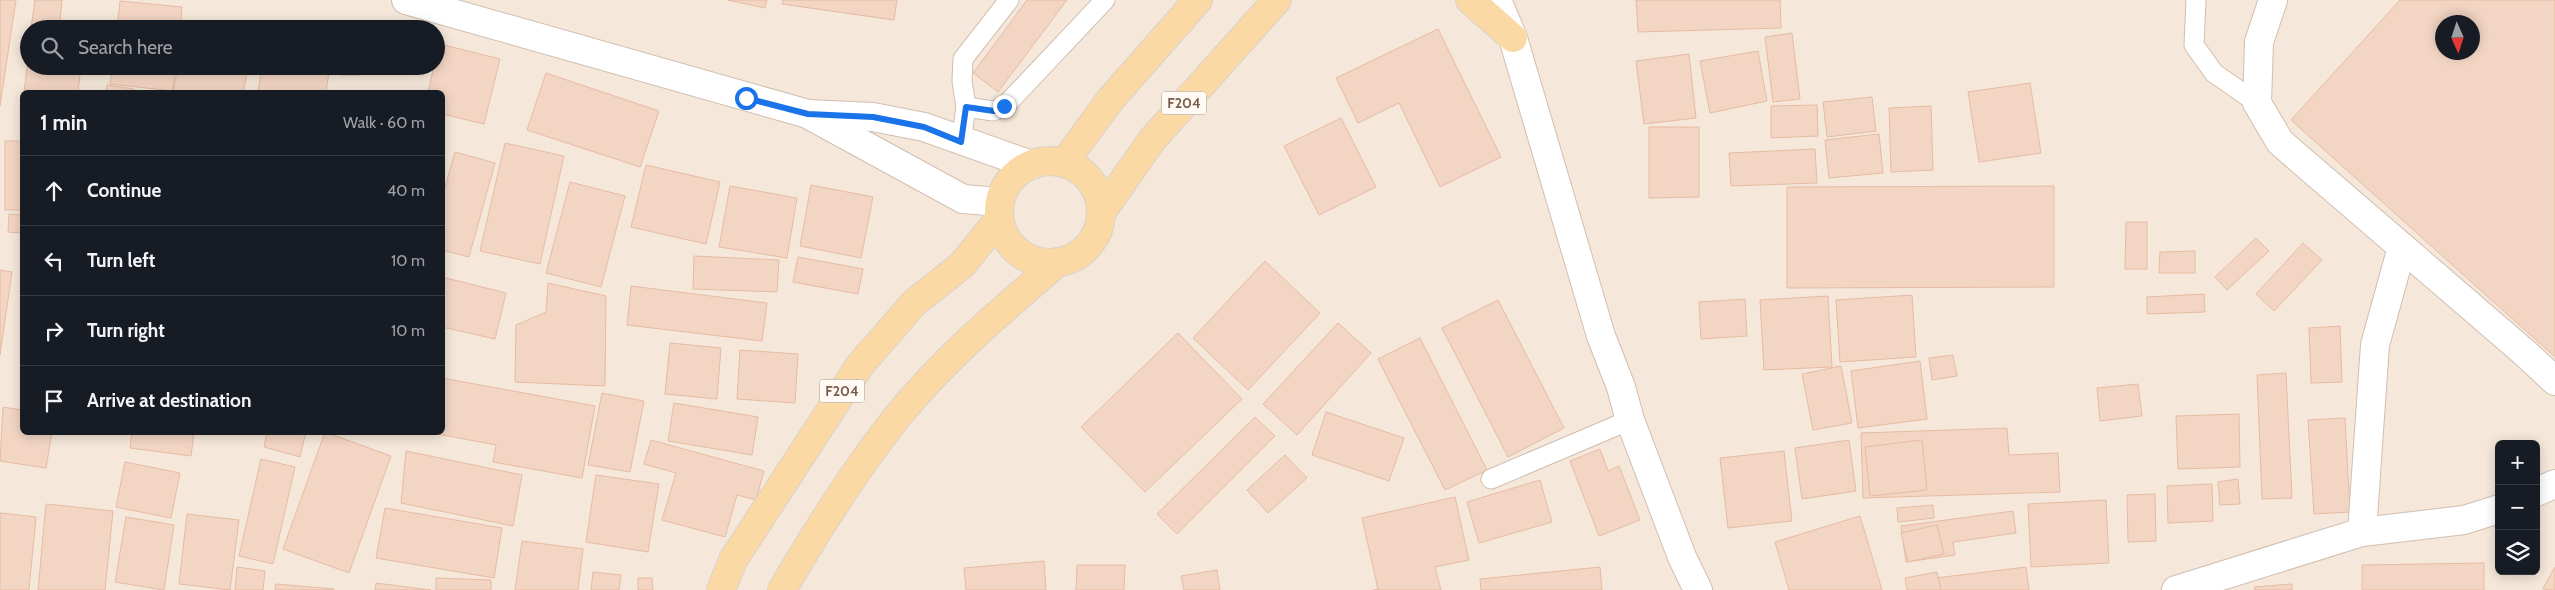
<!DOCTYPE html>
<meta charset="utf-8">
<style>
body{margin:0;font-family:Cabin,sans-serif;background:#20242c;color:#f1f3f6}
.controls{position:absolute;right:15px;bottom:15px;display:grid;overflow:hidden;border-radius:8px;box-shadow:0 2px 12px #0003}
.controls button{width:45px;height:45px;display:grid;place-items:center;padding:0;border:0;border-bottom:1px solid #363941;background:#171b24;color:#f1f3f6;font:25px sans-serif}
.compass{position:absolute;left:2435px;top:15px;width:45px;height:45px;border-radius:50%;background:#171b24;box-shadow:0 2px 12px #0003;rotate:177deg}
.stop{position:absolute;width:15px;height:15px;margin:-11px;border:4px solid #1a73e8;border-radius:50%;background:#fff}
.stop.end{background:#1a73e8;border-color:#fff;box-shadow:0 1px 5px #0008}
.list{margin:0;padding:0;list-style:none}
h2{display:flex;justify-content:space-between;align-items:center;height:65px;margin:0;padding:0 20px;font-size:21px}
h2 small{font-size:16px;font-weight:400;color:#9ea1a6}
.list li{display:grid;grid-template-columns:32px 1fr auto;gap:15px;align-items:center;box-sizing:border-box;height:70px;padding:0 20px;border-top:1px solid #363941}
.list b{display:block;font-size:19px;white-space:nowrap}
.list em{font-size:16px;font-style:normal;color:#9ea1a6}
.icon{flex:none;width:28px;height:28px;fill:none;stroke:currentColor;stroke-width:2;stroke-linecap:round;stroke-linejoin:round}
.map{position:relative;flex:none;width:2555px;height:590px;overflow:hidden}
.search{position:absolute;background:#171b24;box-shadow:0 2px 12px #0003;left:20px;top:20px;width:425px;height:55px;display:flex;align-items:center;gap:12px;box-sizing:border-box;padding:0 18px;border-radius:28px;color:#9ea1a6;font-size:19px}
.panel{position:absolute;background:#171b24;box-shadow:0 2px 12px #0003;left:20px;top:90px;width:425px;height:345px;border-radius:8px}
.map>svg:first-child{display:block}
.residential{fill:#f5e8da;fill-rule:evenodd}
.building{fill:#f3d5c3;stroke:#e6bba3;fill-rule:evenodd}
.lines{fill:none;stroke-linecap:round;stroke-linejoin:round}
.service-casing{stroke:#d1beb0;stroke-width:21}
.minor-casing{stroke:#d1beb0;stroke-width:30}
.tertiary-casing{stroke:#d1beb0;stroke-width:30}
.primary-casing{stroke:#dad1cd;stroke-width:30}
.service{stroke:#fff;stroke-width:19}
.minor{stroke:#fff;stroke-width:28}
.tertiary{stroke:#fff;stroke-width:28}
.primary{stroke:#fbd9a5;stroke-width:28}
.route{stroke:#1a73e8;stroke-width:6}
.labels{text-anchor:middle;stroke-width:4;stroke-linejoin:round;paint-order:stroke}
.shield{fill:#fffaf3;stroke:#a28b7f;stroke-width:1}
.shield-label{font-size:14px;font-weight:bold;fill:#7a5c4d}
</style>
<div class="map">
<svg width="2555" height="590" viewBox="0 0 2555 590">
<rect width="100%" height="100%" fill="#fdf6ec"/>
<path class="residential" d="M0 0H2555V590H0ZM2442 22H2472V52H2442ZM29 29H436V66H29ZM22 92H442V432H22ZM2499 444H2536V571H2499Z"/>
<g class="building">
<polygon points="0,0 16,0 0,106"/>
<polygon points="35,0 62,0 60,20 104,25 103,29 31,29"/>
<polygon points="728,0 767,0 765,8"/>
<polygon points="783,0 897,0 894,20 782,4"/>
<polygon points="1027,0 1067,0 998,92 973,73"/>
<polygon points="1636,0 1780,0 1781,28 1638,32"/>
<path d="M2400 0H2555V357L2291 120ZM2442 22H2472V52H2442Z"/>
<polygon points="120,1 182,7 180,29 117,29"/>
<polygon points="188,24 210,29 187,29"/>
<polygon points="1438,29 1501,157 1440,187 1399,103 1358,123 1336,78"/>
<polygon points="1792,33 1800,99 1773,102 1765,37"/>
<polygon points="440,44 500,59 484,124 442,114 442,92 428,92 434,66 436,66"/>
<polygon points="1758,51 1767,101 1710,113 1700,61"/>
<polygon points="29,53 29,66 81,66 78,92 24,92"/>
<polygon points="1689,54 1696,118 1644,124 1636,61"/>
<polygon points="113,66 175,66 173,91 110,84"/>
<polygon points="178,66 249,66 243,92 173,92"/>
<polygon points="262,66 330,66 326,92 258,92"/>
<polygon points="339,66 359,66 360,75 339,75"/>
<polygon points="546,73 659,111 640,167 527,130"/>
<polygon points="2030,83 2041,153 1979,162 1968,92"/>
<polygon points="107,85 134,89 134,92 106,92"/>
<polygon points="1872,97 1876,131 1827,137 1823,102"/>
<polygon points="1817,105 1818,136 1771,138 1771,106"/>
<polygon points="1931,106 1933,170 1891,172 1889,108"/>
<polygon points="1341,118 1376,187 1319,215 1284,146"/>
<polygon points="1649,127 1699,127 1699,197 1649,198"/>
<polygon points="1879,134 1883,173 1829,178 1825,140"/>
<rect x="5" y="141" width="17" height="69"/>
<polygon points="505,143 564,156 540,264 480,251"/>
<polygon points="1815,149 1817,183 1731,186 1729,153"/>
<polygon points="455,152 495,163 469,257 442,250 442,198"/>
<polygon points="646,165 720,182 706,244 631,227"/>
<polygon points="570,182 625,196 601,287 546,273"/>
<polygon points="811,185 873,197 861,258 800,246"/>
<polygon points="730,186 797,198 787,258 719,247"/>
<polygon points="2054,186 2054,287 1787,288 1787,187"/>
<polygon points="9,214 22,215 22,233 8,232"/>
<polygon points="2126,222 2147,222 2147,269 2125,269"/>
<polygon points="2256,238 2269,251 2227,290 2215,277"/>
<polygon points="2303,243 2322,260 2274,311 2256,294"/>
<polygon points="2195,251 2195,273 2159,273 2160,252"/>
<polygon points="694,256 779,260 777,292 693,289"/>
<polygon points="798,257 863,269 858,294 793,282"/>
<polygon points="1265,261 1320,313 1248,390 1193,338"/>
<polygon points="0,270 12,272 0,355"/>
<polygon points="442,277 506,293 495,339 442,327"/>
<polygon points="548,283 606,296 605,386 515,382 516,325 546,312"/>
<polygon points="631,286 767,303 762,341 627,325"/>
<polygon points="2204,294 2205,312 2147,314 2147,297"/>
<polygon points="1912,295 1916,357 1840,362 1836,300"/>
<polygon points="1828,296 1832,367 1764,370 1760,300"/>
<polygon points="1745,299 1747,336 1701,339 1699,302"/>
<polygon points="1498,300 1564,428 1508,457 1442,328"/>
<polygon points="1338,323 1371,353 1297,435 1263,404"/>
<polygon points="2340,326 2342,382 2311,383 2309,328"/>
<polygon points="1178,333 1242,399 1145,492 1081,427"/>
<polygon points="1420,338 1487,470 1445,490 1378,359"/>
<polygon points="670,343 721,348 717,399 665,394"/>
<polygon points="740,350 798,354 795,403 737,399"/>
<polygon points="1953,355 1957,376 1932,380 1929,358"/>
<polygon points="1920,361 1927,419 1858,428 1851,371"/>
<polygon points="1841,366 1852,423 1813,430 1802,374"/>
<polygon points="2286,373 2292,498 2262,499 2257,375"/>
<polygon points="442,378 595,406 582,478 493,462 496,445 427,432 442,432"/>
<polygon points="2138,384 2142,416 2100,421 2097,388"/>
<polygon points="602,393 644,401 630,472 588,465"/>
<polygon points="674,403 758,417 752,455 668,441"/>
<polygon points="3,407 22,410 22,432 52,432 46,468 0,461"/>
<polygon points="1326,412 1404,438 1389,481 1312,455"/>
<polygon points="2239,414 2240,467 2178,469 2176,416"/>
<polygon points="1255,417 1275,436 1177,534 1157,514"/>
<polygon points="2345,418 2350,512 2314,514 2308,420"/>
<polygon points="2007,428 2009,455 2058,453 2060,492 1863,498 1861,433"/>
<polygon points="132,432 194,432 191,456 130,448"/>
<polygon points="267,432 306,432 300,457 264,447"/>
<polygon points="325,432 391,456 349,573 283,549"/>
<polygon points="651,440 764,471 756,500 737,495 725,537 662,520 676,473 644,464"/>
<polygon points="1849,440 1856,491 1802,499 1795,448"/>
<polygon points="1922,440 1927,490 1870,496 1865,447"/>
<polygon points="1600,449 1608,471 1619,466 1640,520 1599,536 1570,461"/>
<polygon points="406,451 522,475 513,526 401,503"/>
<polygon points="1784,451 1792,521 1728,528 1720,458"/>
<polygon points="1285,455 1307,478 1268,513 1247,490"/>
<polygon points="261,459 295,467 273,564 239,556"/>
<polygon points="125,462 180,473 171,518 116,507"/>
<polygon points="596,475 659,484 648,552 586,542"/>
<polygon points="2238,479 2240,504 2220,505 2218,482"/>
<polygon points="1540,480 1552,522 1479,543 1467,502"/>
<polygon points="2212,484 2213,521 2168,523 2167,486"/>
<polygon points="2155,494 2156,541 2128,542 2127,495"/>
<polygon points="1455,497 1469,560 1435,567 1441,590 1373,590 1378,589 1362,518"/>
<polygon points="2106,500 2109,563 2031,567 2028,504"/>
<polygon points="46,504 113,511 105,590 38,590"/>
<polygon points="1933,505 1934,518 1898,522 1897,508"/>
<polygon points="385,508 502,528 494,578 376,558"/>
<polygon points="2013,511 2016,533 1953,542 1955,555 1906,562 1901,526"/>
<polygon points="0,513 36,517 29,590 0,590"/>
<polygon points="187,514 239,520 230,590 179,584"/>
<polygon points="1860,516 1882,590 1789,590 1775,542"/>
<polygon points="126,517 174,525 164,590 115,582"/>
<polygon points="1937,525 1944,554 1908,562 1901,533"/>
<polygon points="522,541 583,549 578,590 515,590"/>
<polygon points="1044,561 1046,590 966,590 964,568"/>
<polygon points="2484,563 2484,590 2362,590 2362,565"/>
<polygon points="1077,565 1125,565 1124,590 1076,590"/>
<polygon points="237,567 265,571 263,590 235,590"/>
<polygon points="1600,567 1602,590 1481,590 1480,579"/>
<polygon points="2026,567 2029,590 1912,590 1911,581"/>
<polygon points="2555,567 2555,590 2546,590 2543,588"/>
<polygon points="1217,570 1220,590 1184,590 1181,576"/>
<polygon points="593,572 621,575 619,590 591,590"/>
<polygon points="1937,572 1941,590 1907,590 1905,578"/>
<polygon points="436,578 491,580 491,590 436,590"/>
<polygon points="638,578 652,578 653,590 638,590"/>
<polygon points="376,583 431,590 375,590"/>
<polygon points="276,584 334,589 334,590 275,590"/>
<polygon points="2292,584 2292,590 2255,590 2254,587"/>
</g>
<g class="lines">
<g class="service-casing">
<g id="service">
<polyline points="2196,0 2194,45 2214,73 2257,103"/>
<polyline points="966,107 993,111 1004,107 1105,0"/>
<polyline points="961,142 966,107 962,81 963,59 1009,0"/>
<polyline points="1491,479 1630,420"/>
</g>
</g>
<g class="minor-casing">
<g id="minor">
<polyline points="1497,0 1513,38 1601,336 1621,387 1630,420 1682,557 1698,590"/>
<polyline points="2273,0 2259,42 2257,103 2280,142 2525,353 2555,381"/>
<polyline points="2536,492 2555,484"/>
<polyline points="2362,532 2375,345 2402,247"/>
<polyline points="2176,590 2362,532 2464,520 2499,509"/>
</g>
</g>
<g class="tertiary-casing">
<g id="tertiary">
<polyline points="406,0 808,114 873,117 924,127 1031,165"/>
<polyline points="811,116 963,199 1000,202"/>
</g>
</g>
<g class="primary-casing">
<g id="primary">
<polyline points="1470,0 1513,38"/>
<circle cx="1050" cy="212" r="51"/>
<polyline points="1064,163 1110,100 1198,0"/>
<polyline points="1101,213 1152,140 1277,0"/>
<polyline points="721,590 733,560 860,365 915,302 962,265 999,219"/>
<path d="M782 590C817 530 854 471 897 417 944 359 1001 311 1058 262"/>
</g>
</g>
<use href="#service" class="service"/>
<use href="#minor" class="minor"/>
<use href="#tertiary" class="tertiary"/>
<use href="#primary" class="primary"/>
</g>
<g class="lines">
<polyline class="route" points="746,98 808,114 873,117 924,127 961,142 966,107 994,111 1004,106"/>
</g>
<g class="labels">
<g class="shield">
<rect x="1161.5" y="91.5" width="45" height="23" rx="4"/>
<rect x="819.5" y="379.5" width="45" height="23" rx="4"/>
</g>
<g class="shield-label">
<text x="1184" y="108">F204</text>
<text x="842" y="396">F204</text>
</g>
</g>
</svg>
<div class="controls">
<button>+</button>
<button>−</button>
<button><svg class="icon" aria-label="layers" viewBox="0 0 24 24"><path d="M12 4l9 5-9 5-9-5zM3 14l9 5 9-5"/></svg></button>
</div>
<svg class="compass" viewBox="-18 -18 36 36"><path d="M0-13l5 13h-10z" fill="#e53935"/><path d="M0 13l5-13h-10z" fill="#9ea1a6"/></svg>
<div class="stop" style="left:746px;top:98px"></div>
<div class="stop end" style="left:1004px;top:106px"></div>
<div class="search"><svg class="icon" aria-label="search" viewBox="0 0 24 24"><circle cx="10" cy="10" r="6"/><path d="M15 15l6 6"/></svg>Search here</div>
<section class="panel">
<h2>1 min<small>Walk · 60 m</small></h2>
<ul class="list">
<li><svg class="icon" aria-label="ahead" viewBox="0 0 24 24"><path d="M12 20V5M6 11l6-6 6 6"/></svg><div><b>Continue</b></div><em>40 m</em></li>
<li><svg class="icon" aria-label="left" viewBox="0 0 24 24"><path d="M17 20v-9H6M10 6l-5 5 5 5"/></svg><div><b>Turn left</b></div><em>10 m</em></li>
<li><svg class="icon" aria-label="right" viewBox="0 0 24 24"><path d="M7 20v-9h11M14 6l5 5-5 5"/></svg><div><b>Turn right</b></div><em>10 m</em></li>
<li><svg class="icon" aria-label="arrive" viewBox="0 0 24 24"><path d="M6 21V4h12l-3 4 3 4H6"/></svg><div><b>Arrive at destination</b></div></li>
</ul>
</section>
</div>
